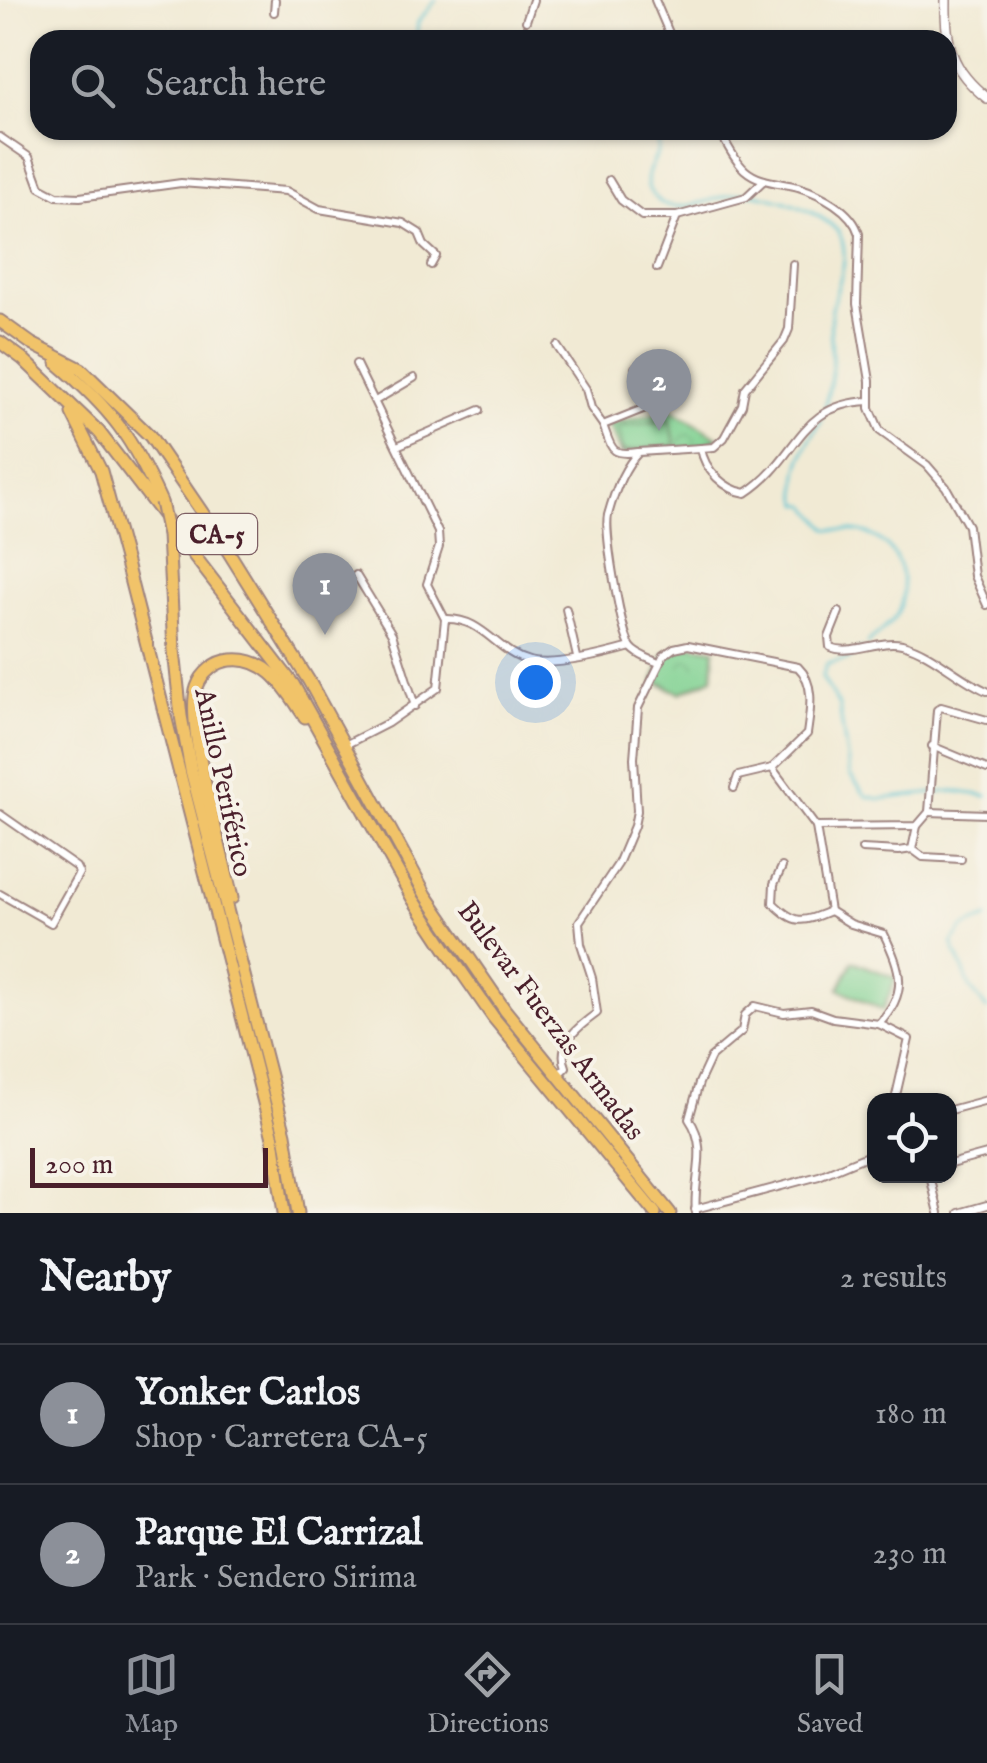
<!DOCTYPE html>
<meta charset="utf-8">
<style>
body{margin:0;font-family:"IM FELL English",serif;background:#20242c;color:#f1f3f6}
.controls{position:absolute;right:30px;bottom:30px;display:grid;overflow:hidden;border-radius:20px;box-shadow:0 2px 8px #0004}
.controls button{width:90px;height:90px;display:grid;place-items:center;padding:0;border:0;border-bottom:2px solid #363941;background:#171b24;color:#f1f3f6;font:50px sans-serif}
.scale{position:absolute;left:30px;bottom:25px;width:238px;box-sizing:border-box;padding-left:10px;border:5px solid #4a1f2b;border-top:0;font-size:28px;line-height:35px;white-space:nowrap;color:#4a1f2b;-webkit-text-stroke:8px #f7f3e8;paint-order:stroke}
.you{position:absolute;left:535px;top:682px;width:35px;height:35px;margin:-25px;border:8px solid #fff;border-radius:50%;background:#1a73e8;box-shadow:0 0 0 15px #1a73e833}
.badge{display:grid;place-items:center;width:65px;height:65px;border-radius:50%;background:#8c9099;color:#fff;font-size:32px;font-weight:700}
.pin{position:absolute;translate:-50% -82px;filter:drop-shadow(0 2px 5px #0008)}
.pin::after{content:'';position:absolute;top:52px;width:35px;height:30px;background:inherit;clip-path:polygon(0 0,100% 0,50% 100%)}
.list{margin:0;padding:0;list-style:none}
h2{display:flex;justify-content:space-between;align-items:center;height:130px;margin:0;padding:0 40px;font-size:42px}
h2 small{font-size:32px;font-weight:400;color:#9ea1a6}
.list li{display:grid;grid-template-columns:65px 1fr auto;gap:30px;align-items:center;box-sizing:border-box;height:140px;padding:0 40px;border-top:2px solid #363941}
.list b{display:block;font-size:38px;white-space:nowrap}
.list p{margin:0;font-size:32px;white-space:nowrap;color:#9ea1a6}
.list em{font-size:32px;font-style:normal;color:#9ea1a6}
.icon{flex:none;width:55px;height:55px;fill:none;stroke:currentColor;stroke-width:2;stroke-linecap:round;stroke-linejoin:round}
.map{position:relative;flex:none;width:987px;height:1213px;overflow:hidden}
.search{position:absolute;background:#171b24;box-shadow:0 2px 8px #0004;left:30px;right:30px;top:30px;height:110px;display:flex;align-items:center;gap:25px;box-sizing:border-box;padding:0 35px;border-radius:30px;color:#9ea1a6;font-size:38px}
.sheet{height:410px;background:#171b24}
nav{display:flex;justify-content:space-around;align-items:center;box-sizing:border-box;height:140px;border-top:2px solid #363941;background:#171b24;font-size:28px;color:#9ea1a6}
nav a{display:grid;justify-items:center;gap:5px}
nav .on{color:#8c9099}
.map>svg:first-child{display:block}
.park{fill:url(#park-crowns);stroke:#66785f;stroke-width:2.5}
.pitch{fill:#81d293;stroke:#66785f;stroke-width:2.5}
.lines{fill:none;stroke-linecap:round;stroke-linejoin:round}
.stream{stroke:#59c4d3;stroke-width:2.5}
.minor-casing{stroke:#9e8480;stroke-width:10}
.tertiary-casing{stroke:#9e8480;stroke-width:12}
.trunk-casing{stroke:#9e8480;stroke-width:15}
.minor{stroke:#fff;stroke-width:6}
.tertiary{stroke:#fff;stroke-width:9}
.trunk{stroke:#f1c369;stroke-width:11}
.trunk-bridge-casing{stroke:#9e8480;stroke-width:15;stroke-linecap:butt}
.trunk-bridge{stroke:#f1c369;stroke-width:11}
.labels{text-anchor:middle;stroke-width:8;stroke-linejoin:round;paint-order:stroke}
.shield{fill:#f7f3e8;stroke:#7e5f64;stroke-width:2.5}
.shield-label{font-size:25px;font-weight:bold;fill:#4a1f2b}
.street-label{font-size:28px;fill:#4a1f2b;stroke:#f7f3e8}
</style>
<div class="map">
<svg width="987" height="1213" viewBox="0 0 987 1213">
<defs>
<pattern id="park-crowns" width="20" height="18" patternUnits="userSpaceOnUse" patternTransform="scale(2.5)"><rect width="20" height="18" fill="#81d293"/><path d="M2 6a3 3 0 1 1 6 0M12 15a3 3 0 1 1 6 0" fill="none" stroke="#71b47f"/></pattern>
</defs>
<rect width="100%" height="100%" fill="#f7f3e8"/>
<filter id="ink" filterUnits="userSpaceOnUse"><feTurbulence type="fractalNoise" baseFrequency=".01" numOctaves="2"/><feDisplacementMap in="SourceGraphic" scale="20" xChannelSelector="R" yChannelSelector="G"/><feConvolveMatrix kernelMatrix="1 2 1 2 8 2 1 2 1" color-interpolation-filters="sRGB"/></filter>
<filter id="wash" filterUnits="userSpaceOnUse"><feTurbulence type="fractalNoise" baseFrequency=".0048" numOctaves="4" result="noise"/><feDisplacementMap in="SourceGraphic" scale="40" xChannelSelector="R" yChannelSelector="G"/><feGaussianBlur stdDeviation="2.25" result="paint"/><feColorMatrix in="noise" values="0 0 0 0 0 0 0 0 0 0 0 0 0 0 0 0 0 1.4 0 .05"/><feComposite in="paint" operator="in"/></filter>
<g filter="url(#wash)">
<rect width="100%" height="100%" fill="#f1ead4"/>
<g class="park">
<polygon points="672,410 719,438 701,446 622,455 608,424"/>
<polygon points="688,645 715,649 713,678 680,693 654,681 664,655"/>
</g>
<g class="pitch">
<polygon points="669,420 676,445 623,452 618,427"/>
<polygon points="853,961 896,978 883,1010 839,989"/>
</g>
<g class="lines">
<g class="stream">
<polyline points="416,40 418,22 436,0"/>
<path d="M659 130C659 138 660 146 657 153 653 166 643 175 649 189 666 225 716 194 742 193 766 192 836 215 842 240 849 264 837 285 832 308 828 327 833 350 832 370 831 382 827 395 825 408"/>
<path d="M822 420C805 445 791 473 800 504L807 505 828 529C841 531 856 529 868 534 900 546 912 586 896 616 890 626 875 635 867 644"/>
<polyline points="861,649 849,659 827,664 822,677 839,706 850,775 866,796 880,799 953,791 987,796"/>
<polyline points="987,918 963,928 952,943 971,989 987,1009"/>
</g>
</g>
</g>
<g filter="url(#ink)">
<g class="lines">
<g class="minor-casing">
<g id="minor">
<polyline points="655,0 672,40"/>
<polyline points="274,12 275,0"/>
<polyline points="526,21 533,0"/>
<path d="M719 130C726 143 734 160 745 170 760 183 780 182 798 187 821 194 852 210 859 234L857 304 870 381V408L880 431 927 465 946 487 968 526 974 576 987 605"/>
<polyline points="0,137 29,157 40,187 57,196 80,197 181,183 286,191 319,209 403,223 419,233 424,245 436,256 431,265"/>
<polyline points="609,180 621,200 642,216 677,216 746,197 764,180"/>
<polyline points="657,268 677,216"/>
<polyline points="557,346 586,389 591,408 603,425"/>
<polyline points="356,364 438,532 439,547 427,584 445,619"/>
<path d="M635 368 656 399 643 409 603 425C612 449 610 456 638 452"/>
<polyline points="375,401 414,378"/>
<polyline points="397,446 480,410"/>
<polyline points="701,448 714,447 724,438 742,405 745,389 784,341 789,329 793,264"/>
<polyline points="356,575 392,634 415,706"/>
<polyline points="566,609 577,657"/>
<path d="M839 612 829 637 830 647C851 656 878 639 902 644 933 652 958 679 987 691"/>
<path d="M445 619C483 617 497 653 529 661 554 667 606 654 631 647"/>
<path d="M659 663C650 659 637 655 631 647 621 633 604 532 608 515 614 493 623 468 639 452L701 448C704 470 725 490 746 493 800 458 796 404 870 401"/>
<polyline points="345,745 388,723 438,688 445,619"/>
<polyline points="932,746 987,769"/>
<polyline points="734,788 738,776 772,768"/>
<polyline points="929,812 987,814"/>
<polyline points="0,814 76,867 79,873 51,923 0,894"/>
<polyline points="816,827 917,826 929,812 937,710 941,707 987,720"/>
<polyline points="862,849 899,851 912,849 917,826"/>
<polyline points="912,849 923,857 961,859"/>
<path d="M782 867 774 884 773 903C796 925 801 923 830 911"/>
<path d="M558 1075 566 1067C556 1043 579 1026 597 1013L592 978 581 944 579 922 618 864 634 826 637 811 634 758 638 708 664 655 674 648 688 645 798 667C816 684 810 712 807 734L772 768 816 827 830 911 851 924 884 934C901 970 909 992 879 1024"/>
<polyline points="950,1110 987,1100"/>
<polyline points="950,1164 987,1154"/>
<polyline points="930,1176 939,1213"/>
<polyline points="695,1209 819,1176 874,1153"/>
<path d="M696 1213C692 1179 710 1149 689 1119L699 1083 711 1057 742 1031 745 1015 755 1006 784 1013 811 1010 833 1018 879 1024 909 1039 895 1100"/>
<polyline points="959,1213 987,1205"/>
</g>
</g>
<g class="tertiary-casing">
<path id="tertiary" d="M946 0C945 45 951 70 987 98"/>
</g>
<g class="trunk-casing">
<g id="trunk">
<polyline points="0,321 32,344 81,369 150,436 223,543 309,681 426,895 505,1010 670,1213"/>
<polyline points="0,342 23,359 99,432 293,684 413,899 454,961 493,1017 655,1213"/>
<path d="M57 363C111 409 132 437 161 502"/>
<polyline points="72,413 101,471 126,563 273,1138 284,1213"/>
<polyline points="168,535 174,650 181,716 191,770 285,1134 298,1213"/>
<path d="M232 898C223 855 184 723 197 687 202 673 216 661 231 660 269 656 287 691 305 717"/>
</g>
</g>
<use href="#minor" class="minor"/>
<use href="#tertiary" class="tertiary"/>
<use href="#trunk" class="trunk"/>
<g class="trunk-bridge-casing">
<polyline id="trunk-bridge" points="161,502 168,535"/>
</g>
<use href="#trunk-bridge" class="trunk-bridge"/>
</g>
</g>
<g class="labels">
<rect class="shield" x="177" y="514" width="80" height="40" rx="8"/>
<g class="shield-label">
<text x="217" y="543">CA-5</text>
</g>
<g class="street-label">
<text transform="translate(225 782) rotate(78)" y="10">Anillo Periférico</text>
<text transform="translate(552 1020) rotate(53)" y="10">Bulevar Fuerzas Armadas</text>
</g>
</g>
</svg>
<div class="controls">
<button><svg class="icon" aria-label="locate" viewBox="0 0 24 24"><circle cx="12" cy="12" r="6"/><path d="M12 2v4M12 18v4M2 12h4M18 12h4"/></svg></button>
</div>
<div class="scale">200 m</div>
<div class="you"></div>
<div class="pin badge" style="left:325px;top:635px">1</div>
<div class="pin badge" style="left:659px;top:431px">2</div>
<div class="search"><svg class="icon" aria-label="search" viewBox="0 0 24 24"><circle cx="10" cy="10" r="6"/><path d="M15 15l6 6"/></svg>Search here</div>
</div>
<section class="sheet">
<h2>Nearby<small>2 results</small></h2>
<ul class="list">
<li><span class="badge">1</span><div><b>Yonker Carlos</b><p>Shop · Carretera CA-5</p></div><em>180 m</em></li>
<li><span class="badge">2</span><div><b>Parque El Carrizal</b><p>Park · Sendero Sirima</p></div><em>230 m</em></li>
</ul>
</section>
<nav>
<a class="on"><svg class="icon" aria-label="map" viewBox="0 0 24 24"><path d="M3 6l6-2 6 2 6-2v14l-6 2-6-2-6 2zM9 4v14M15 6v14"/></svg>Map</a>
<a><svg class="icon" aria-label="directions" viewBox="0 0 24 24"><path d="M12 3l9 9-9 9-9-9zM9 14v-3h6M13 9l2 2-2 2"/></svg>Directions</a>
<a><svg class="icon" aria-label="saved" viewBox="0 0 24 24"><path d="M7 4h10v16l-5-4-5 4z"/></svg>Saved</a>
</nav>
